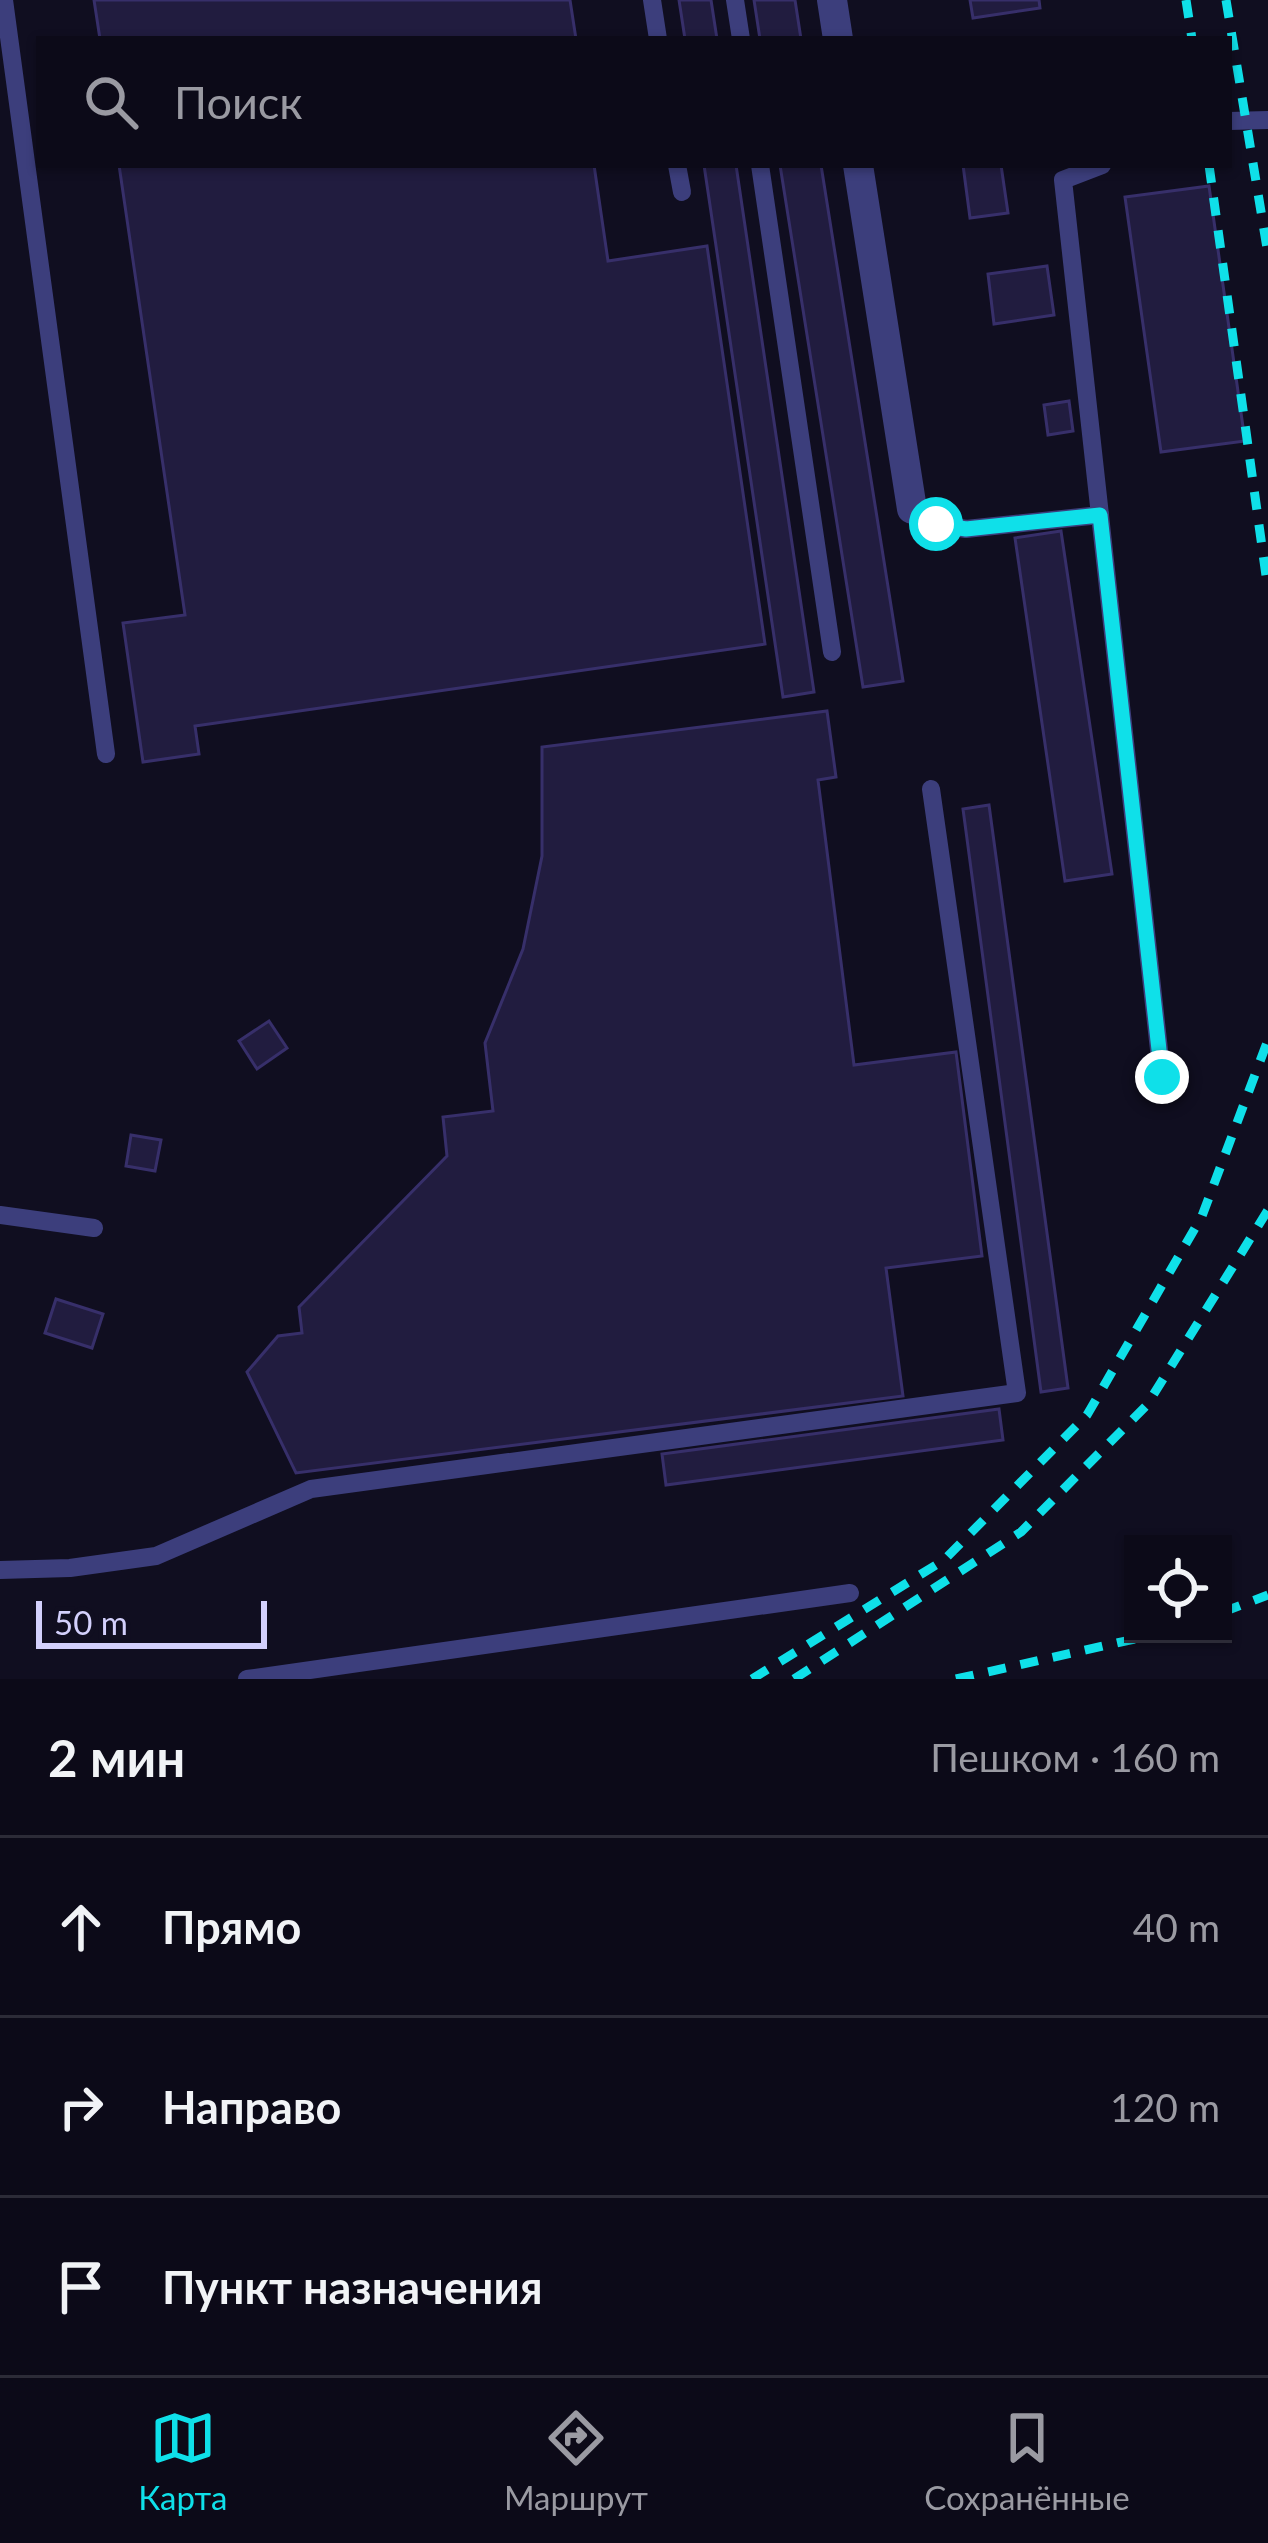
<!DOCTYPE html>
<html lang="ru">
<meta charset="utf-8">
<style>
body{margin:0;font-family:Lato,sans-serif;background:#151321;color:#f1f3f6}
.controls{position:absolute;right:36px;bottom:36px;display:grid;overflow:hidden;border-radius:0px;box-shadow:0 3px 9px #0004}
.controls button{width:108px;height:108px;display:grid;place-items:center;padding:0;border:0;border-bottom:3px solid #2c2b37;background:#0c0a18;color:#f1f3f6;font:60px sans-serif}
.scale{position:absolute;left:36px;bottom:30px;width:231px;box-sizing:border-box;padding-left:12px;border:6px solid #d3d0fc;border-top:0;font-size:33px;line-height:42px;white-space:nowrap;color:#d3d0fc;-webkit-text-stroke:9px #100e20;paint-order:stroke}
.stop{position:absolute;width:36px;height:36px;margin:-27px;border:9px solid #0fe0e9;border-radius:50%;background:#fff}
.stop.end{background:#0fe0e9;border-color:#fff;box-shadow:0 3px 12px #0008}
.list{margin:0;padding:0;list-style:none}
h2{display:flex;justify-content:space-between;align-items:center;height:156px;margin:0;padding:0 48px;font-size:51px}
h2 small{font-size:39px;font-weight:400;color:#9a9aa2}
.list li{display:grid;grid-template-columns:78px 1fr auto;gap:36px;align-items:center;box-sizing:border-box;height:180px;padding:0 48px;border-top:3px solid #2c2b37}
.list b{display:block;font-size:45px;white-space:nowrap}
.list em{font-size:39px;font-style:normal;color:#9a9aa2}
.icon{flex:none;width:66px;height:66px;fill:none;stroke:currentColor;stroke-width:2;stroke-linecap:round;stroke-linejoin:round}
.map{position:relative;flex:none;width:1268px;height:1679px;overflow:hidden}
.search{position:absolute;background:#0c0a18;box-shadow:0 3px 9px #0004;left:36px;right:36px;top:36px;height:132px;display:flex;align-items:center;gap:30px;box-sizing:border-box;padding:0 42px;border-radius:0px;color:#9a9aa2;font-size:45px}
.sheet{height:696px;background:#0c0a18}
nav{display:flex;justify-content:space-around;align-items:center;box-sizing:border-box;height:168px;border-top:3px solid #2c2b37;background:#0c0a18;font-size:33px;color:#9a9aa2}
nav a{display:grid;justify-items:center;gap:6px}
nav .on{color:#0fe0e9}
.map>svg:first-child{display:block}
.building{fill:#211c3f;stroke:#372f6a;stroke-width:3}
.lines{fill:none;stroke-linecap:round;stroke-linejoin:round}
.lane{stroke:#3c3e7c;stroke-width:18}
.street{stroke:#3c3e7c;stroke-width:30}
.rail{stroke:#0fe0e9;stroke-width:9;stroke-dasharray:18 15;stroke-linecap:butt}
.route{stroke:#0fe0e9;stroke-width:15}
</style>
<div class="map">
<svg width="1268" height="1679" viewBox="0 0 1268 1679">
<rect width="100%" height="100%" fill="#100e20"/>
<g class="building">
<polygon points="94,0 570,0 576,39 100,39"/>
<polygon points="679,0 711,0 717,39 685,39"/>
<polygon points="754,0 795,0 801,39 760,39"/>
<polygon points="970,0 1039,0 1040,8 973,18"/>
<polygon points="119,165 594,165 608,261 707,246 765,644 195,726 199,754 143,762 123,623 185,615"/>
<polygon points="704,165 736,165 814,692 783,697"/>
<polygon points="780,165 821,165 903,681 863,687"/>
<polygon points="963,165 1001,165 1008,213 970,218"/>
<polygon points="1209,186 1245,441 1161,452 1125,197"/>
<polygon points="1047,266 1054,315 994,324 988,274"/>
<polygon points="1069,401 1073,431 1048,435 1044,405"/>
<polygon points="1061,531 1112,874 1065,881 1015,538"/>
<polygon points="827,711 836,777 818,780 854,1065 956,1052 982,1256 886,1268 903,1396 296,1473 247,1372 278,1336 302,1333 299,1307 447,1156 443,1117 493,1111 485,1043 523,949 542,856 542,747"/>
<polygon points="989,805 1068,1388 1041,1392 963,809"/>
<polygon points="269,1021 287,1048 257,1069 239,1041"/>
<polygon points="131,1135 161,1140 155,1171 126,1166"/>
<polygon points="56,1299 103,1314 92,1348 45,1333"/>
<polygon points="999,1409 1003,1440 666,1485 662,1454"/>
</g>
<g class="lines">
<g class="lane">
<polyline points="4,0 106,754"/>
<polyline points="652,0 658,39"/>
<polyline points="735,0 741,39"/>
<polyline points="1229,121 1268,120"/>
<polyline points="677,165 682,192"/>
<polyline points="760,165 832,652"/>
<polyline points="1102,165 1063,180 1162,1077"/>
<polyline points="912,509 936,524 966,529 1100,515"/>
<polyline points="0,1215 94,1228"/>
<polyline points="0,1570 70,1568 156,1556 311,1489 1017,1393 931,789"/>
<polyline points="247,1679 850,1593"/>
</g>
<g class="street">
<polyline points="832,0 838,39"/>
<polyline points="858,165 912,509"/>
</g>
<g class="rail">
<polyline points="1186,0 1192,39"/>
<polyline points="1226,0 1268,254"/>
<polyline points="1209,165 1268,590"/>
<polyline points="1223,1612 1268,1595"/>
<polyline points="752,1679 944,1560 1087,1415 1202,1216 1268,1040"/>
<polyline points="794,1679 1021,1532 1147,1405 1268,1210"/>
<polyline points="956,1679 1157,1634"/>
</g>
</g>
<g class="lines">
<polyline class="route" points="936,524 966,529 1100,515 1162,1077"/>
</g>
</svg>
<div class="controls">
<button><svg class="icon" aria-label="locate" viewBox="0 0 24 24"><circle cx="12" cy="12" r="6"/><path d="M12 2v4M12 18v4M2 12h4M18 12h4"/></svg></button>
</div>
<div class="scale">50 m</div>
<div class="stop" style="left:936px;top:524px"></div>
<div class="stop end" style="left:1162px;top:1077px"></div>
<div class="search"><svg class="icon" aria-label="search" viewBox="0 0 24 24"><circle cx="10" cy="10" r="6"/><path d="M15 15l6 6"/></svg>Поиск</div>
</div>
<section class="sheet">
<h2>2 мин<small>Пешком · 160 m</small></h2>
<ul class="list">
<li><svg class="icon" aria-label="ahead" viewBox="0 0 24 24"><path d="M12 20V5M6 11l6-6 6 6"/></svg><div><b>Прямо</b></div><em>40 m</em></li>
<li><svg class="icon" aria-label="right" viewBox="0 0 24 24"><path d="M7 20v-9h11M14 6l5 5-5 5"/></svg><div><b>Направо</b></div><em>120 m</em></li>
<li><svg class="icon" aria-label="arrive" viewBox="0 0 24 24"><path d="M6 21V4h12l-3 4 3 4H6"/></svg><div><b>Пункт назначения</b></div></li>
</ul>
</section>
<nav>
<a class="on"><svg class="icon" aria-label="map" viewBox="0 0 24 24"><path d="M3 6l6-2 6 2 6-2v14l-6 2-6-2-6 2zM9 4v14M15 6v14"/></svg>Карта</a>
<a><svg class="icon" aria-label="directions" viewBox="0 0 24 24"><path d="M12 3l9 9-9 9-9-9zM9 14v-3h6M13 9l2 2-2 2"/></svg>Маршрут</a>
<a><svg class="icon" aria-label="saved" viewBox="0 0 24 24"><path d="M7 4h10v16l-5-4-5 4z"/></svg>Сохранённые</a>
</nav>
